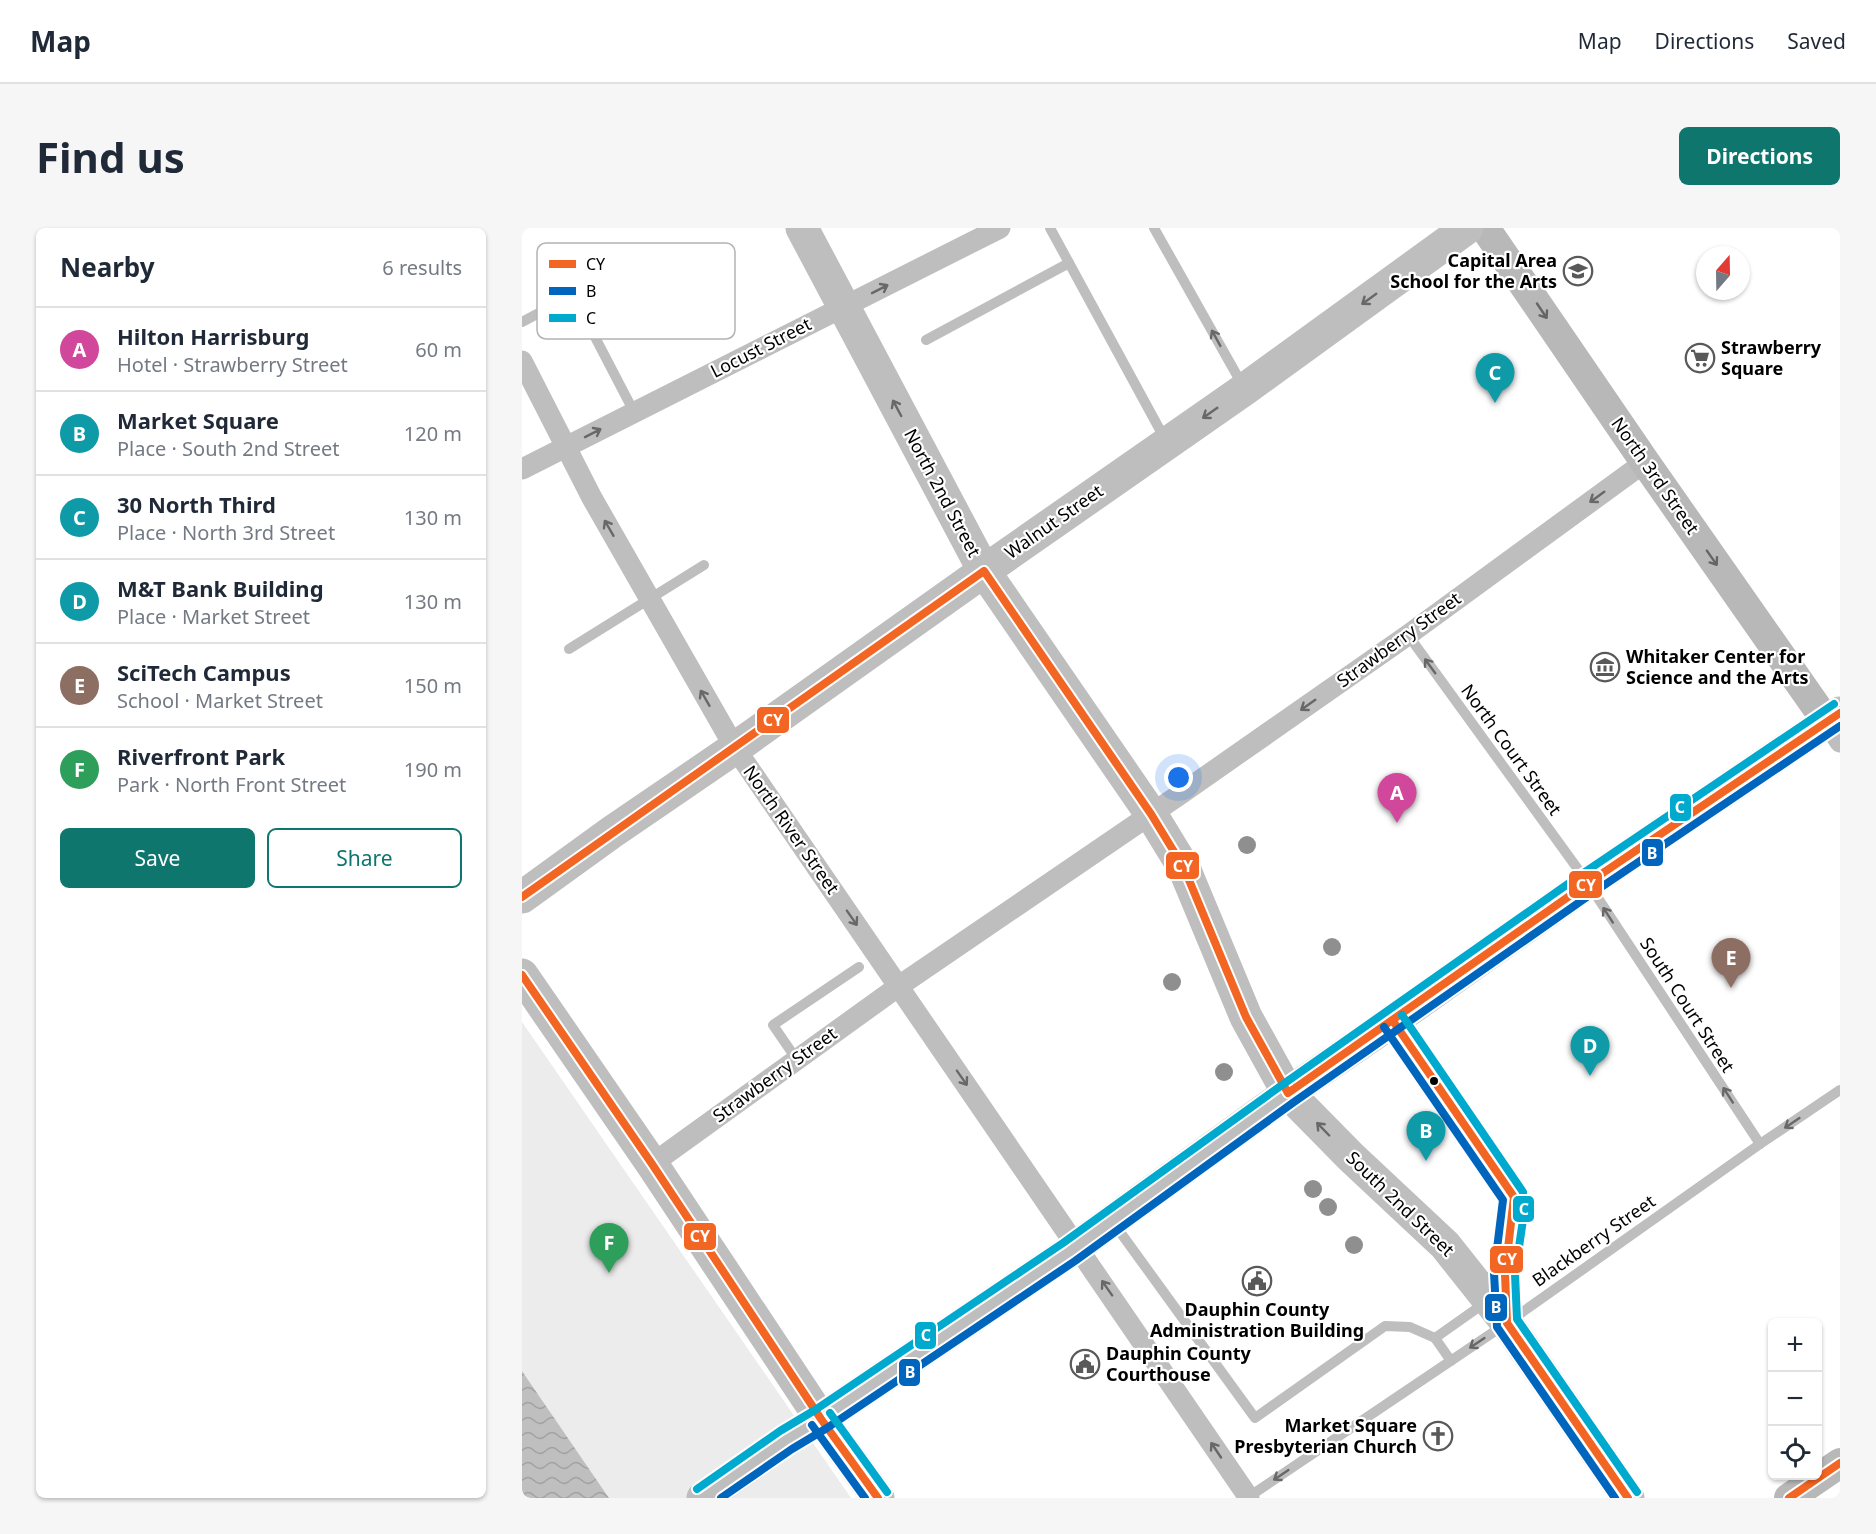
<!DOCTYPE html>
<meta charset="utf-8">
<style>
body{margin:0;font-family:"Noto Sans",sans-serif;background:#f6f6f7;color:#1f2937}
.controls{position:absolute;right:18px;bottom:18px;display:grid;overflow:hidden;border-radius:9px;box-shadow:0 2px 4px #0004}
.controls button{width:54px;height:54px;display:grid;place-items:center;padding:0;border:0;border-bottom:2px solid #e0e1e3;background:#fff;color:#1f2937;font:30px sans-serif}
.compass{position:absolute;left:1174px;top:18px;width:54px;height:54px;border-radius:50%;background:#fff;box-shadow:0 2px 4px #0004;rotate:20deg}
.you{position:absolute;left:657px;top:550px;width:21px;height:21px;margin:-15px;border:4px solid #fff;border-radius:50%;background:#1a73e8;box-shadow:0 0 0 9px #1a73e833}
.badge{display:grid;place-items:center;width:39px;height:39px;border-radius:50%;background:#0f766e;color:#fff;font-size:20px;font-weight:700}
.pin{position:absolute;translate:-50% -50px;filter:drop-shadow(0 2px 3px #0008)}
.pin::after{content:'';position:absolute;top:32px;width:21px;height:18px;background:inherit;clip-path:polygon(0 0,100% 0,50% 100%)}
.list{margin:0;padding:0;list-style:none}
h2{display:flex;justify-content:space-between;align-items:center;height:78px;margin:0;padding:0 24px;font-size:26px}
h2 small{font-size:20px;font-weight:400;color:#747a83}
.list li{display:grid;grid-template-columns:39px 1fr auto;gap:18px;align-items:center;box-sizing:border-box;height:84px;padding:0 24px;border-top:2px solid #e0e1e3}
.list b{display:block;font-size:22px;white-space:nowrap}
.list p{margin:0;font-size:20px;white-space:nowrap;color:#747a83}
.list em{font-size:20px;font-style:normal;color:#747a83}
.actions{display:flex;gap:12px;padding:18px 24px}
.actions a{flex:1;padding:14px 0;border:2px solid #0f766e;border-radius:9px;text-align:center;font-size:21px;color:#0f766e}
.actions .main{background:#0f766e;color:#fff}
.icon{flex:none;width:33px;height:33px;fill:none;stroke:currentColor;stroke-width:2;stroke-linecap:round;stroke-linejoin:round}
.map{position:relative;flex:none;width:1318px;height:1270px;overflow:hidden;border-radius:9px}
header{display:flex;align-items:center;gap:36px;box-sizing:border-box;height:84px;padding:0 30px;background:#fff;border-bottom:2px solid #e0e1e3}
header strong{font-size:28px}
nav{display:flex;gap:33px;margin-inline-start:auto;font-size:21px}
.intro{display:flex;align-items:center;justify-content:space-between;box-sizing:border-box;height:144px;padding:0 36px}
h1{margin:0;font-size:42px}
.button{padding:15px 27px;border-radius:9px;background:#0f766e;color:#fff;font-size:21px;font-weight:700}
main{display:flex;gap:36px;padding:0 36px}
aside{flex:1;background:#fff;border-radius:9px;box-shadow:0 2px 4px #0004}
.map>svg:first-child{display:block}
.park{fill:#ececec}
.water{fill:url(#water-waves)}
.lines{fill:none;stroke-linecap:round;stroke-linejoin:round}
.lane{stroke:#bebebe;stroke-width:10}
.street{stroke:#bebebe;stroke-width:21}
.secondary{stroke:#b8b8b8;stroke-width:30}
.primary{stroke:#bebebe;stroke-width:33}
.bus-1-casing{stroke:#fff;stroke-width:12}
.bus-2-casing{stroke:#fff;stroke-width:12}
.bus-3-casing{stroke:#fff;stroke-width:12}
.bus-1{stroke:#f26522;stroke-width:8}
.bus-2{stroke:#0065bd;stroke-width:8}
.bus-3{stroke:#00a9ce;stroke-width:8}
.tree{fill:#8f8f8f}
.oneway{stroke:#686868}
.oneway2{stroke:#656565}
.bus-dot{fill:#000;stroke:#fff;stroke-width:2}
.labels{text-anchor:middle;stroke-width:4.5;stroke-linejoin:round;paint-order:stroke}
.poi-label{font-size:18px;font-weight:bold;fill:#000;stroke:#fff;text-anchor:start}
.street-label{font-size:18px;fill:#000;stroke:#fff}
.key{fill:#fff;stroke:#b2b2b2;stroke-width:1.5}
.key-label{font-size:16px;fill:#000}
.line-badge{stroke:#fff;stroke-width:2}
.badge-label{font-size:16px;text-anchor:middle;font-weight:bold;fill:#fff}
</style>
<header>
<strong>Map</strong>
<nav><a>Map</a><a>Directions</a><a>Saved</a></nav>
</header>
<div class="intro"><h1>Find us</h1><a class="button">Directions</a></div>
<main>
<aside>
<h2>Nearby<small>6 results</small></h2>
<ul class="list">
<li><span class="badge" style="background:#d1479c">A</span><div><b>Hilton Harrisburg</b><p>Hotel · Strawberry Street</p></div><em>60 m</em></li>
<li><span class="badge" style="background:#0f9aa8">B</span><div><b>Market Square</b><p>Place · South 2nd Street</p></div><em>120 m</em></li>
<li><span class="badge" style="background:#0f9aa8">C</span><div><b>30 North Third</b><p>Place · North 3rd Street</p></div><em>130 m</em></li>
<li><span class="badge" style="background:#0f9aa8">D</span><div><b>M&amp;T Bank Building</b><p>Place · Market Street</p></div><em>130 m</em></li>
<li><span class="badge" style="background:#8d6e63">E</span><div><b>SciTech Campus</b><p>School · Market Street</p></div><em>150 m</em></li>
<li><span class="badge" style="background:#2e9e5b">F</span><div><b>Riverfront Park</b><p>Park · North Front Street</p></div><em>190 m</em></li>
</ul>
<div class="actions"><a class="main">Save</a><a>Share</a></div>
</aside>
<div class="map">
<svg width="1318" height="1270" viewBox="0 0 1318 1270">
<defs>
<pattern id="water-waves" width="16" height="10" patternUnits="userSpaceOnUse" patternTransform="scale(1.5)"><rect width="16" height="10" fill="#bfbfbf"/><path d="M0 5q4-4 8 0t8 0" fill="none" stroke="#a2a2a2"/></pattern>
</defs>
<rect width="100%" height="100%" fill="#fff"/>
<polygon class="park" points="0,794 329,1270 87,1270 0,1143"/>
<polygon class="water" points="0,1143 87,1270 0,1270"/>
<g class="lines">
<g class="lane">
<polyline points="528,0 644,213"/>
<polyline points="632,0 721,158"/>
<polyline points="0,94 47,69 61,86 112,184"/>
<polyline points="404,112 547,35"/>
<polyline points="886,407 1066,655 1238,916"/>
<polyline points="47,421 182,337"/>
<polyline points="872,795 992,969 992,984 984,1033 984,1080"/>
<polyline points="275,832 251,797 337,739"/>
<polyline points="593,997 733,1190 863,1098 888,1099 913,1110 964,1074"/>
<polyline points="913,1110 929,1133"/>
<polyline points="725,1270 985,1095 1238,916 1318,862"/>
</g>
<g class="street">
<polyline points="0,133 70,270 213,520 727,1270"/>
<polyline points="0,241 478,0"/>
<polyline points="1305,494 1318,514"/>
<polyline points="130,936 377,758 660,565 886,407 1123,234"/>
</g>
<g class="secondary">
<polyline points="963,0 1123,234 1305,494"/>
<polyline points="1267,1270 1318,1235"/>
</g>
<g class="primary">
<polyline points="280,0 462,343 629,586 662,640 724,789 766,865 829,929 923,1017 985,1095 1106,1270"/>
<polyline points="0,669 90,604 213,520 462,343 723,161 945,0"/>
<polyline points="0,747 130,936 299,1191 356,1270"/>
<polyline points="181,1270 264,1212 299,1191 547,1024 766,865 871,793 1066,655 1318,485"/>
</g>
<g class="bus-1-casing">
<g id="bus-1">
<polyline points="0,669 462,343 629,586 662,640 724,789 766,865 1066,655 1318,485"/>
<polyline points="0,747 130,936 299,1191 356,1270"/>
<polyline points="871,793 992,969 983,1046 985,1095 1106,1270"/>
<polyline points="1267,1270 1318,1235"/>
</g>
</g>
<g class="bus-2-casing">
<g id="bus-2">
<polyline points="862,799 981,972 972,1045 975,1099 1093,1270"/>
<polyline points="290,1197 343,1270"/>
<polyline points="199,1270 270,1221 305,1200 553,1033 772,874 1072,664 1318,498"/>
</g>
</g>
<g class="bus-3-casing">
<g id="bus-3">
<polyline points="880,787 1001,964 1002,985 993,1046 995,1091 1115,1264"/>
<polyline points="308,1185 365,1264"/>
<polyline points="175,1261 258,1203 293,1182 541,1015 760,857 1060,646 1312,476"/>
</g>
</g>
<use href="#bus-1" class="bus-1"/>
<use href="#bus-2" class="bus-2"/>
<use href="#bus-3" class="bus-3"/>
</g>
<g class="tree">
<circle cx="725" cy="617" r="9"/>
<circle cx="810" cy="719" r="9"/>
<circle cx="650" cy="754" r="9"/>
<circle cx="702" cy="844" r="9"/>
<circle cx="791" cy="961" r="9"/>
<circle cx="806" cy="979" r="9"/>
<circle cx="832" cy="1017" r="9"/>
</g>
<defs><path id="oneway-shaft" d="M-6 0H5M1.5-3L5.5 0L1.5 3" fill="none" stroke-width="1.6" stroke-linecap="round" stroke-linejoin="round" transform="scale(1.5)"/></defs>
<g class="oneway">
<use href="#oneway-shaft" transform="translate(358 61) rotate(-27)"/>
<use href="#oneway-shaft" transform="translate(847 71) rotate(144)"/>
<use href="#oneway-shaft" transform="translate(694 110) rotate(-119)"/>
<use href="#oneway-shaft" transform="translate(375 180) rotate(-118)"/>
<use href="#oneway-shaft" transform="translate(688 185) rotate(145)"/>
<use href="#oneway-shaft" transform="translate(71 205) rotate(-27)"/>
<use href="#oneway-shaft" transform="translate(1075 269) rotate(144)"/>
<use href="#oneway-shaft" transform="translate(87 300) rotate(-120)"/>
<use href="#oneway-shaft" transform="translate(908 438) rotate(-126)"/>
<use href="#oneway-shaft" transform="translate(183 470) rotate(-120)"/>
<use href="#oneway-shaft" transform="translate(786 477) rotate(145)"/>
<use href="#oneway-shaft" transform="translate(1086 687) rotate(-123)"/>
<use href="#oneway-shaft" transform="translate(330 690) rotate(55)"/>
<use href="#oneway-shaft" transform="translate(440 850) rotate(55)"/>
<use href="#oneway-shaft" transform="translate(1206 867) rotate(-123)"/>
<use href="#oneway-shaft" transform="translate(1270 895) rotate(146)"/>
<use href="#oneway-shaft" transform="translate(801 901) rotate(-134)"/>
<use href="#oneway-shaft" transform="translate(585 1060) rotate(-125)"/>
<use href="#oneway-shaft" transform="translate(955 1115) rotate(146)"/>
<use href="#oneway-shaft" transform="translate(694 1222) rotate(-124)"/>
<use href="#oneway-shaft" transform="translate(759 1247) rotate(146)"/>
</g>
<g class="oneway2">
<use href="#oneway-shaft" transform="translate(1020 83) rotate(56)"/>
<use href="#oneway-shaft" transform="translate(1190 330) rotate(55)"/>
</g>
<defs>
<g id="school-ring" transform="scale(1.5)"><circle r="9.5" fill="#fff" stroke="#595959" stroke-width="1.5"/><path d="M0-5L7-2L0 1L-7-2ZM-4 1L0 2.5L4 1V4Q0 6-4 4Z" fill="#595959"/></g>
<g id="supermarket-ring" transform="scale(1.5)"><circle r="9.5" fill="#fff" stroke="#595959" stroke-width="1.5"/><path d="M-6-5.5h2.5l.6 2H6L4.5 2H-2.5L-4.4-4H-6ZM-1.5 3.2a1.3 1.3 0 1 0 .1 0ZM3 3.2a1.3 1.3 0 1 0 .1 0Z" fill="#595959"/></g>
<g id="museum-ring" transform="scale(1.5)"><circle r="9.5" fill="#fff" stroke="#595959" stroke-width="1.5"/><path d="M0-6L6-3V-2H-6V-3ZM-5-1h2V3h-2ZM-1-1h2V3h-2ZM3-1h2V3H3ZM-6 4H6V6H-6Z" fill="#595959"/></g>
<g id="civic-ring" transform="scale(1.5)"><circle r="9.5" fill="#fff" stroke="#595959" stroke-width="1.5"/><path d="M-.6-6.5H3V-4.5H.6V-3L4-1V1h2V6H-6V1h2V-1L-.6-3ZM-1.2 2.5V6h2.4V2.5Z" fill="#595959"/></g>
<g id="church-ring" transform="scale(1.5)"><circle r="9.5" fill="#fff" stroke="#595959" stroke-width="1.5"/><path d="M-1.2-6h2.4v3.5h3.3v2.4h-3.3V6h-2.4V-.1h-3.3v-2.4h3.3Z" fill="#595959"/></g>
</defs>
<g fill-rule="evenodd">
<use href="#school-ring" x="1056" y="43"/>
<use href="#supermarket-ring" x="1178" y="130"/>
<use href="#museum-ring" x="1083" y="439"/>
<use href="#civic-ring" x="735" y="1053"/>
<use href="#civic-ring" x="563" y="1136"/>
<use href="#church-ring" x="916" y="1208"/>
</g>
<circle class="bus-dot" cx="912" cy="853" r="5"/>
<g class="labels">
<g class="poi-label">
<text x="1035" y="39" text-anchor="end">Capital Area<tspan x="1035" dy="21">School for the Arts</tspan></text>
<text x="1199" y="126">Strawberry<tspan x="1199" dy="21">Square</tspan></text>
<text x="1104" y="435">Whitaker Center for<tspan x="1104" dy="21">Science and the Arts</tspan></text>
<text x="735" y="1088" text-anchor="middle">Dauphin County<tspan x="735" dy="21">Administration Building</tspan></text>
<text x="584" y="1132">Dauphin County<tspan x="584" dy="21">Courthouse</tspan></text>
<text x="895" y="1204" text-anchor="end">Market Square<tspan x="895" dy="21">Presbyterian Church</tspan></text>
</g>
<g class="street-label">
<text transform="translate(239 120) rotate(-27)" y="6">Locust Street</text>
<text transform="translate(1133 248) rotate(55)" y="6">North 3rd Street</text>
<text transform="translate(420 265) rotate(62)" y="6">North 2nd Street</text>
<text transform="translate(532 294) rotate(-35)" y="6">Walnut Street</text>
<text transform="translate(877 412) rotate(-36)" y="6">Strawberry Street</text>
<text transform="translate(989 522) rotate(54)" y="6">North Court Street</text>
<text transform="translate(269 602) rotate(55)" y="6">North River Street</text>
<text transform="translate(1165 777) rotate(57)" y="6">South Court Street</text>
<text transform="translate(253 847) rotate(-36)" y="6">Strawberry Street</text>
<text transform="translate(878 976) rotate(44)" y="6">South 2nd Street</text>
<text transform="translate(1072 1013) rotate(-35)" y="6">Blackberry Street</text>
</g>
</g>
<rect x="15" y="15" width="198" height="96" rx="9" class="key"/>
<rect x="27" y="32" width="27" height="8" fill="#f26522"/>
<rect x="27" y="59" width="27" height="8" fill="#0065bd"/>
<rect x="27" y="86" width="27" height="8" fill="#00a9ce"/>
<g class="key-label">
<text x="64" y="42">CY</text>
<text x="64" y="69">B</text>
<text x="64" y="96">C</text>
</g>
<g class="line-badge">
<rect x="234" y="478" width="34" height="28" rx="6" fill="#f26522"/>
<rect x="1147" y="565" width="23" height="29" rx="6" fill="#00a9ce"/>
<rect x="1119" y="610" width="23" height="29" rx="6" fill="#0065bd"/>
<rect x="643" y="623" width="35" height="29" rx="6" fill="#f26522"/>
<rect x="1046" y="642" width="35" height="29" rx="6" fill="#f26522"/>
<rect x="990" y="967" width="23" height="28" rx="6" fill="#00a9ce"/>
<rect x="161" y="994" width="34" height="29" rx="6" fill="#f26522"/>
<rect x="967" y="1017" width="35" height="29" rx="6" fill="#f26522"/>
<rect x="962" y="1065" width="24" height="29" rx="6" fill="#0065bd"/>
<rect x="392" y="1093" width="23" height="29" rx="6" fill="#00a9ce"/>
<rect x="376" y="1130" width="23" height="29" rx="6" fill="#0065bd"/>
</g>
<g class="badge-label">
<text x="251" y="498">CY</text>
<text x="1158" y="585">C</text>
<text x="1130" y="631">B</text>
<text x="661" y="644">CY</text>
<text x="1064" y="663">CY</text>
<text x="1002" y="987">C</text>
<text x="178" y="1014">CY</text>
<text x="985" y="1037">CY</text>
<text x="974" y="1085">B</text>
<text x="404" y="1113">C</text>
<text x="388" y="1150">B</text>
</g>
</svg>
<div class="controls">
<button>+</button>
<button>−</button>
<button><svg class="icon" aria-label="locate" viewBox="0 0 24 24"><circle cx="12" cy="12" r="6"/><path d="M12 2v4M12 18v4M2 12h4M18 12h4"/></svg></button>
</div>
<svg class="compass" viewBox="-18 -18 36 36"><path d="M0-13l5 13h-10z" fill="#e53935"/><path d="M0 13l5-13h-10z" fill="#747a83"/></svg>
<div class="you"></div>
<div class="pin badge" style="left:875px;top:595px;background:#d1479c">A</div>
<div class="pin badge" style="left:904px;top:933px;background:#0f9aa8">B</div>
<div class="pin badge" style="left:973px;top:175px;background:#0f9aa8">C</div>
<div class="pin badge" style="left:1068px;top:848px;background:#0f9aa8">D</div>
<div class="pin badge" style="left:1209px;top:760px;background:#8d6e63">E</div>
<div class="pin badge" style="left:87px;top:1045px;background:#2e9e5b">F</div>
</div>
</main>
